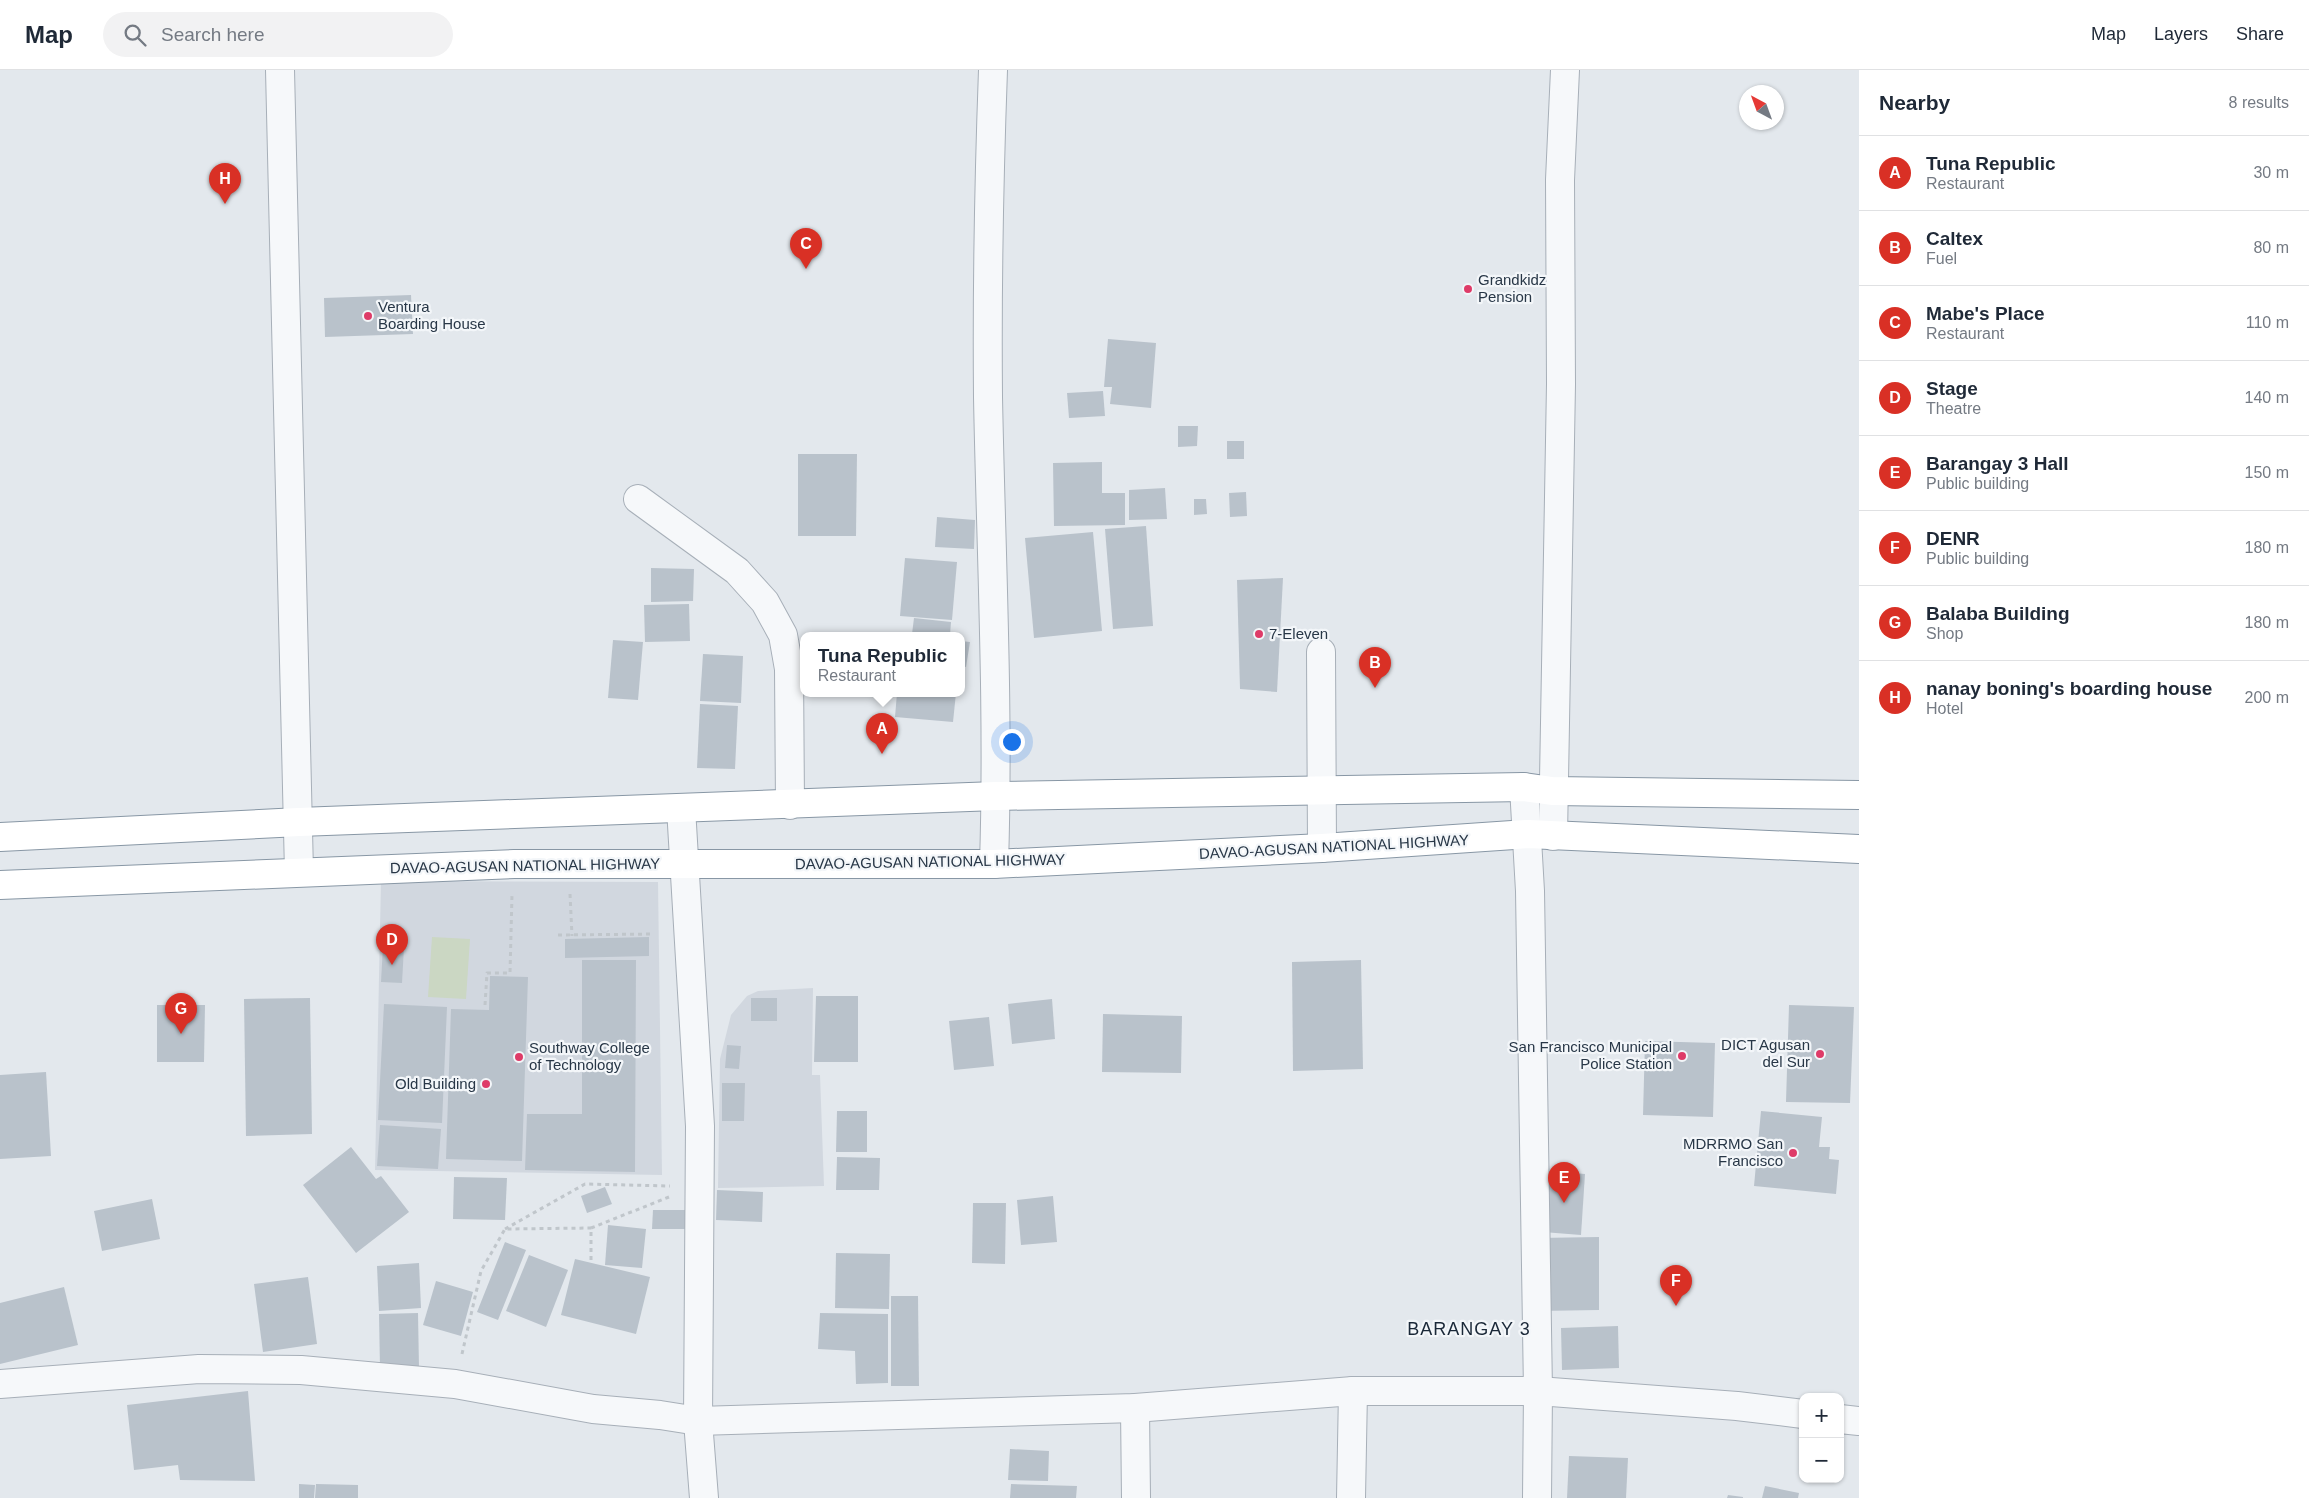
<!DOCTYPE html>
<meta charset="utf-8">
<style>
body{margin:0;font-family:Helvetica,sans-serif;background:#f2f2f3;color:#1f2937}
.controls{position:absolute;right:15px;bottom:15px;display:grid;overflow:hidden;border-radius:10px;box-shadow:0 1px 4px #0004}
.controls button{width:45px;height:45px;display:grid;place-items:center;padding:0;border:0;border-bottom:1px solid #e0e1e3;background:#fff;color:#1f2937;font:25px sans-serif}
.compass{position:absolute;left:1739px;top:15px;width:45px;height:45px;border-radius:50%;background:#fff;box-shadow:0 1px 4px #0004;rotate:319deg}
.you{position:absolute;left:1011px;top:671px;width:18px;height:18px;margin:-12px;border:4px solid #fff;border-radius:50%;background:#1a73e8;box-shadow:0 0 0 8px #1a73e833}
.badge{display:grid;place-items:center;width:32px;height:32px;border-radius:50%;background:#d93025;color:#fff;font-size:16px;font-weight:700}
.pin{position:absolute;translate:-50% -41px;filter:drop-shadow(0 1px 2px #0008)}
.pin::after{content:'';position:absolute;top:26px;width:18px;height:15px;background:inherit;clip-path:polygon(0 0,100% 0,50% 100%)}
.popup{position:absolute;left:800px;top:562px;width:165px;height:65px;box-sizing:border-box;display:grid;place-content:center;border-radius:10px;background:#fff;filter:drop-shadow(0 1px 4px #0005);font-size:16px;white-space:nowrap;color:#747a83}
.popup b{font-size:19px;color:#1f2937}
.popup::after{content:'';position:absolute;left:50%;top:100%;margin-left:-10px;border:10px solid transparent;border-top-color:#fff}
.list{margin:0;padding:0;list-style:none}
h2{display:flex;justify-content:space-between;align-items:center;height:65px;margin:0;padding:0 20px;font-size:21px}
h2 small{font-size:16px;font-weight:400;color:#747a83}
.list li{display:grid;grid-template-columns:32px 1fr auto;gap:15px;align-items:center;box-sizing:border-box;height:75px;padding:0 20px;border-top:1px solid #e0e1e3}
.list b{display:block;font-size:19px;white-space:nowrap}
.list p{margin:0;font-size:16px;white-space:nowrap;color:#747a83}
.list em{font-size:16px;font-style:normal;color:#747a83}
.icon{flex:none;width:28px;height:28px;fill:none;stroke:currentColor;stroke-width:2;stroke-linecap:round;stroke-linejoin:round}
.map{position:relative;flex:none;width:1859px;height:1428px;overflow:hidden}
header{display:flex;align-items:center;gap:30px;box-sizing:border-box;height:70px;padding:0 25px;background:#fff;border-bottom:1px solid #e0e1e3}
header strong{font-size:24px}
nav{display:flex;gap:28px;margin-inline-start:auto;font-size:18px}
.search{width:350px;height:45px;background:#f2f2f3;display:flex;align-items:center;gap:12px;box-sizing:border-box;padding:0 18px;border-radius:28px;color:#747a83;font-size:19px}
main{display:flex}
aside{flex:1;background:#fff}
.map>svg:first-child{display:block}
.built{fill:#d1d7df}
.green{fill:#cbd7c3}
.building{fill:#b9c2cb}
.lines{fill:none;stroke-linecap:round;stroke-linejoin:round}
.minor-casing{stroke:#a7afb8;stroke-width:30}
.highway-casing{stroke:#8897a5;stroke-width:30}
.path{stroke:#c0c6cb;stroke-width:3;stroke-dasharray:4 4;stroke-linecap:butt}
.minor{stroke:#f6f8fa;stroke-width:28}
.highway{stroke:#fff;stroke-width:28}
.poi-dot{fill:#de3b68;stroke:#f3f6f9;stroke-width:2}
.labels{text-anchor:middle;stroke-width:4.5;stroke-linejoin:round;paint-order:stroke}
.poi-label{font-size:15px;fill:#283747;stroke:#f3f6f9;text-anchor:start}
.street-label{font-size:15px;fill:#283747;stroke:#f3f6f9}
.quarter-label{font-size:18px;letter-spacing:1px;fill:#1a2838;stroke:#f3f6f9}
</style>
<header>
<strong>Map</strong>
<div class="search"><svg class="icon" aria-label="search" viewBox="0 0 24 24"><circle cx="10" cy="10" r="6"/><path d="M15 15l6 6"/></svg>Search here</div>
<nav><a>Map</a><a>Layers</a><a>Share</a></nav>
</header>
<main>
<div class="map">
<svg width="1859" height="1428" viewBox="0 0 1859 1428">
<rect width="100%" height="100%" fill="#e3e8ed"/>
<g class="built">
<polygon points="381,811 658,812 662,1105 375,1100"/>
<polygon points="813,918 812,1005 820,1005 824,1116 718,1118 720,989 731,945 747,926 758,921"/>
</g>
<polygon class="green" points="432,867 470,869 466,929 428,927"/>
<g class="building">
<polygon points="411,225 413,264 325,267 324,228"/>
<polygon points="1108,269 1156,273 1151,338 1110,334 1112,317 1104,317"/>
<polygon points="1103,321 1105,346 1069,348 1067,323"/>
<polygon points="1178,356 1198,356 1197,376 1178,377"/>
<rect x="1227" y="371" width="17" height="18"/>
<polygon points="798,384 857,384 856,466 798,466"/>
<polygon points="1102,392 1102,423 1125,423 1125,455 1054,456 1053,393"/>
<polygon points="1165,418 1167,449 1129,450 1129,420"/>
<polygon points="1246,422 1247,446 1230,447 1229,423"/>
<polygon points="1194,429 1206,429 1207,444 1194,445"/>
<polygon points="937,447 975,450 974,479 935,477"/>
<polygon points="1146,456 1153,556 1113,559 1105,459"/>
<polygon points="1093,462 1102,561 1034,568 1025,468"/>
<polygon points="905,488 957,492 952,550 900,546"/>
<polygon points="651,498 694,499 693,531 651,532"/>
<polygon points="1283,508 1277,622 1240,619 1237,510"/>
<polygon points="689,534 690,571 645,572 644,535"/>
<polygon points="914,548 951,552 950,565 912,564"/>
<polygon points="613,570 643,572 638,630 608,628"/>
<polygon points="961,571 970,572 966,597 961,596"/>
<polygon points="703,584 743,586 741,633 700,631"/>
<polygon points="897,623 956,623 953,652 895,647"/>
<polygon points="700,634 738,636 735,699 697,698"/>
<polygon points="649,867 649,886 565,888 565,869"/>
<polygon points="383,876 404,877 402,913 381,912"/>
<polygon points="582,890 636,890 635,1102 525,1100 527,1044 582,1044"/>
<polygon points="1361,890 1363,999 1293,1001 1292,892"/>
<polygon points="490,906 528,907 522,1091 446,1089 451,939 489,940"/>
<polygon points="816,926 858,926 858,992 814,992"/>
<polygon points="310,928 312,1064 246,1066 244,929"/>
<rect x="751" y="928" width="26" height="23"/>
<polygon points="1052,929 1055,969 1012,974 1008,934"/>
<polygon points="384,934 447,937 442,1053 378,1050"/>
<polygon points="157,935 205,935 204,992 157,992"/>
<polygon points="1789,935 1854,937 1850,1033 1786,1032"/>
<polygon points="1103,944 1182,946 1181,1003 1102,1002"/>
<polygon points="989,947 994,996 954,1000 949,951"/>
<polygon points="1645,971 1715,973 1713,1047 1643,1045"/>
<polygon points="727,975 741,976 739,999 725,998"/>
<polygon points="46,1002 51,1086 0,1089 0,1005"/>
<polygon points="722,1013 745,1013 744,1051 722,1051"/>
<polygon points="837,1041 867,1041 867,1082 836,1082"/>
<polygon points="1761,1041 1822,1047 1819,1077 1830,1077 1829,1089 1839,1090 1836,1124 1754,1116"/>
<polygon points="380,1055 441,1059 438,1099 377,1096"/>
<polygon points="351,1077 376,1109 381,1106 409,1142 356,1183 303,1115"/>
<polygon points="837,1087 880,1088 879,1120 836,1120"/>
<polygon points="1547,1101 1585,1104 1581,1165 1543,1162"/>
<polygon points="454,1107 507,1108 505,1150 453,1149"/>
<polygon points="605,1117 612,1134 587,1143 581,1126"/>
<polygon points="717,1120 763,1122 762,1152 716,1150"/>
<polygon points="1053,1126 1057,1172 1021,1175 1017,1130"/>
<polygon points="152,1129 160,1169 102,1181 94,1141"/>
<polygon points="973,1133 1006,1133 1005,1194 972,1193"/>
<polygon points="653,1140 685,1140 685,1159 652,1159"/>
<polygon points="608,1155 646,1159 642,1198 605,1195"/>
<polygon points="1599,1167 1599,1240 1538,1241 1538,1168"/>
<polygon points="505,1172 526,1180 498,1250 477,1242"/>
<polygon points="836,1183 890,1184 889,1239 835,1238"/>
<polygon points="529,1185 568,1200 546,1257 506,1241"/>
<polygon points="575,1189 650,1207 636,1264 561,1245"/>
<polygon points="419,1193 421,1238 379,1241 377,1196"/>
<polygon points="308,1207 317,1274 263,1282 254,1214"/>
<polygon points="436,1211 473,1222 461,1266 423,1255"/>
<polygon points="64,1217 78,1275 0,1294 0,1233"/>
<polygon points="891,1226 918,1226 919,1316 891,1316"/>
<polygon points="418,1243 419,1298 380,1299 379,1244"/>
<polygon points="820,1243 888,1244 888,1313 856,1314 855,1281 818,1279"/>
<polygon points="1618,1256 1619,1298 1562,1300 1561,1258"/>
<polygon points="248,1321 255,1411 180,1410 178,1395 134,1400 127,1335"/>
<polygon points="1010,1379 1049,1381 1048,1411 1008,1410"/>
<polygon points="1569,1386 1628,1388 1626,1428 1567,1428"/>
<polygon points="299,1414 315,1415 314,1428 299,1428"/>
<polygon points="316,1414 358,1415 358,1428 315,1428"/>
<polygon points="1011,1414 1077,1416 1076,1428 1010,1428"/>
<polygon points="1765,1416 1799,1423 1798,1428 1762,1428"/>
<polygon points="1728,1425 1743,1427 1743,1428 1727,1428"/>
</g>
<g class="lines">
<g class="minor-casing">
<g id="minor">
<polyline points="280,0 299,802"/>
<path d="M993 0C989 109 987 218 988 327 991 483 999 639 994 794"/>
<polyline points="638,429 737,501 765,532 783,565 789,599 790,735"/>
<polyline points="1321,582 1322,778"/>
<polyline points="1524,717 1530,821 1538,1321 1537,1428"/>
<polyline points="681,738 700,1056 698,1351 704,1428"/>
<polyline points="1553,766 1561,314 1560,110 1565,0"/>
<polyline points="0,1314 199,1299 301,1300 455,1314 593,1339 660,1345 698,1351 1135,1338 1353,1321"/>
<polyline points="1135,1338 1136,1428"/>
<polyline points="1840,1349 1859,1351"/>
<polyline points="1351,1428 1353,1321 1538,1321 1737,1336 1803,1344"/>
</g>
</g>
<g class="highway-casing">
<g id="highway">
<polyline points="0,767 299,752 996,726 1524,717 1552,721 1859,725"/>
<polyline points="0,815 514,794 994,794 1322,778 1528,764 1859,779"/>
</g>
</g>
<g class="path">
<polyline points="570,824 572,866"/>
<polyline points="558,865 654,864"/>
<polyline points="485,935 487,903 510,903 512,825"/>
<polyline points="505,1159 585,1114 670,1116"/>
<polyline points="591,1190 591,1158 669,1127"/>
<polyline points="462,1284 481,1201 505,1159 591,1158"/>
</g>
<use href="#minor" class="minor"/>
<use href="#highway" class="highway"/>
</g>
<g class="poi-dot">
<circle cx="1468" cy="219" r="5"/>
<circle cx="368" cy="246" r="5"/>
<circle cx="1259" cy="564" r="5"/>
<circle cx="1820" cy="984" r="5"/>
<circle cx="1682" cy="986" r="5"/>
<circle cx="519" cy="987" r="5"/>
<circle cx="486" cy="1014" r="5"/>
<circle cx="1793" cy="1083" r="5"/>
</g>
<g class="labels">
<g class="poi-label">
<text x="1478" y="215">Grandkidz<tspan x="1478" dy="17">Pension</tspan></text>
<text x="378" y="242">Ventura<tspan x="378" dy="17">Boarding House</tspan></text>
<text x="1269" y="569">7-Eleven</text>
<text x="1810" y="980" text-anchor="end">DICT Agusan<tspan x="1810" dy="17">del Sur</tspan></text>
<text x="1672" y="982" text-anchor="end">San Francisco Municipal<tspan x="1672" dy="17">Police Station</tspan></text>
<text x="529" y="983">Southway College<tspan x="529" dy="17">of Technology</tspan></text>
<text x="476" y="1019" text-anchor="end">Old Building</text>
<text x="1783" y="1079" text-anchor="end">MDRRMO San<tspan x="1783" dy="17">Francisco</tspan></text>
</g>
<g class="street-label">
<text transform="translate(1334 777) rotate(-3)" y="5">DAVAO-AGUSAN NATIONAL HIGHWAY</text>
<text transform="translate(930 792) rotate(-1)" y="5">DAVAO-AGUSAN NATIONAL HIGHWAY</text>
<text transform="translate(525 796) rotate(-1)" y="5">DAVAO-AGUSAN NATIONAL HIGHWAY</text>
</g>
<g class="quarter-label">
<text x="1469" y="1265">BARANGAY 3</text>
</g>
</g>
</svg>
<div class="controls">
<button>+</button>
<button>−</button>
</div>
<svg class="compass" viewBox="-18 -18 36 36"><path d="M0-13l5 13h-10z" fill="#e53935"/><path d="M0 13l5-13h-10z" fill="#747a83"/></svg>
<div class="you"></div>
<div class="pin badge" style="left:882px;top:684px">A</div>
<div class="popup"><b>Tuna Republic</b>Restaurant</div>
<div class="pin badge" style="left:1375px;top:618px">B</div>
<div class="pin badge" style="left:806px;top:199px">C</div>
<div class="pin badge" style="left:392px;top:895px">D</div>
<div class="pin badge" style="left:1564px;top:1133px">E</div>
<div class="pin badge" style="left:1676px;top:1236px">F</div>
<div class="pin badge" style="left:181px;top:964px">G</div>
<div class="pin badge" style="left:225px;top:134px">H</div>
</div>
<aside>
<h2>Nearby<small>8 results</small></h2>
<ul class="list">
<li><span class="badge">A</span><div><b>Tuna Republic</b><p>Restaurant</p></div><em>30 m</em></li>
<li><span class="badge">B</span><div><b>Caltex</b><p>Fuel</p></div><em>80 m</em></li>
<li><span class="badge">C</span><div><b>Mabe's Place</b><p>Restaurant</p></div><em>110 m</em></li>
<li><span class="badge">D</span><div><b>Stage</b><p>Theatre</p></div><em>140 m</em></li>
<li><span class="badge">E</span><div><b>Barangay 3 Hall</b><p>Public building</p></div><em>150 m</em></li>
<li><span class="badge">F</span><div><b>DENR</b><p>Public building</p></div><em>180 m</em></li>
<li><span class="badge">G</span><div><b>Balaba Building</b><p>Shop</p></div><em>180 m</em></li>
<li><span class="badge">H</span><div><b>nanay boning's boarding house</b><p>Hotel</p></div><em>200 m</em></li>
</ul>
</aside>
</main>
